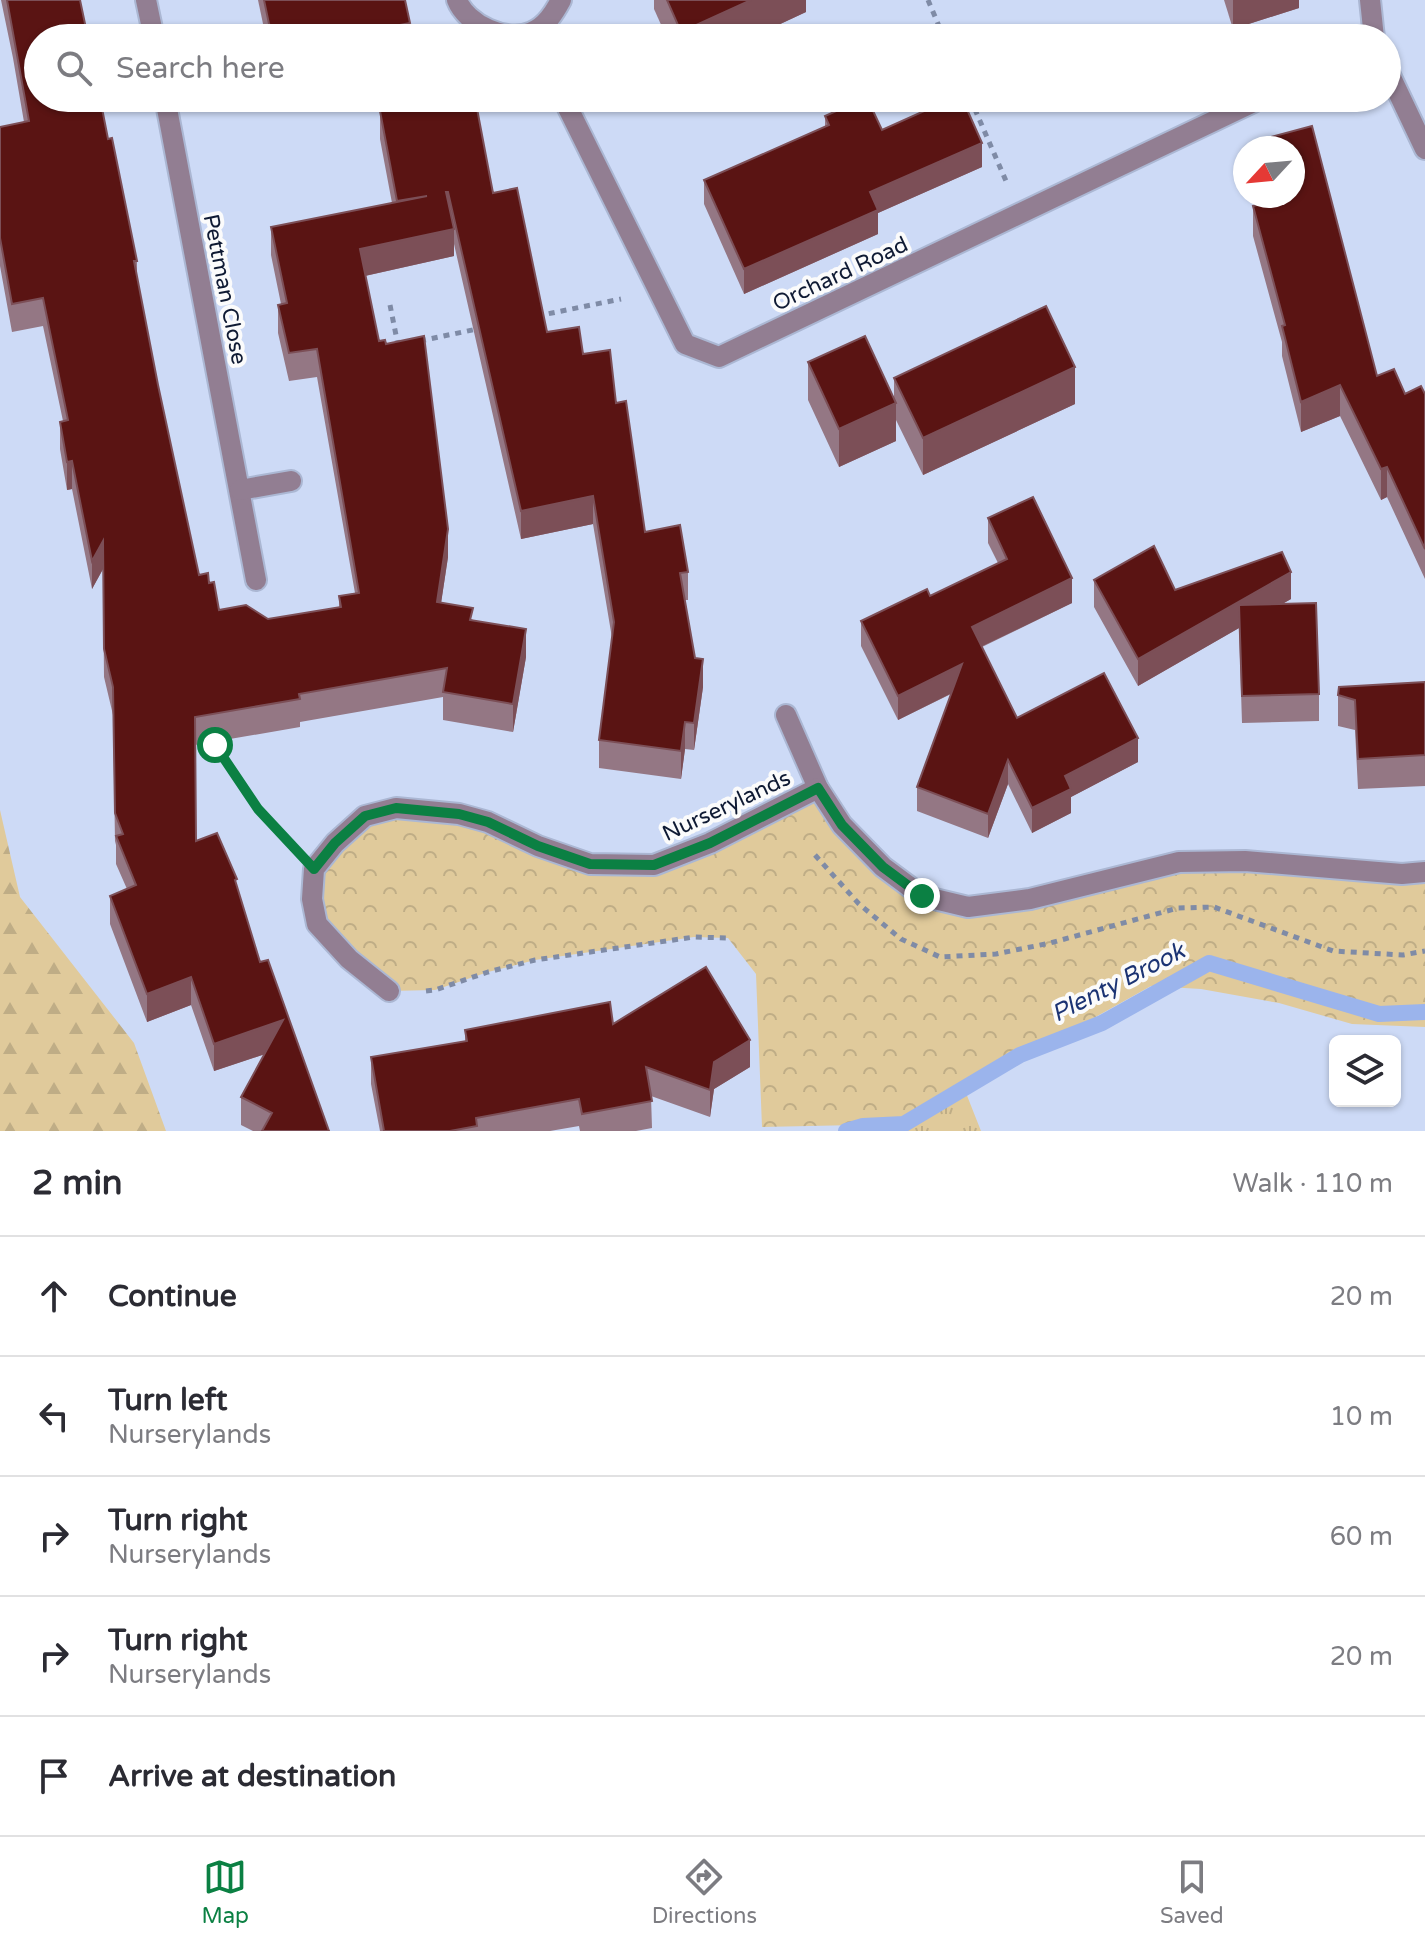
<!DOCTYPE html>
<meta charset="utf-8">
<style>
body{margin:0;font-family:"Varela Round",sans-serif;background:#f7f7f7;color:#2b2b33}
.controls{position:absolute;right:24px;bottom:24px;display:grid;overflow:hidden;border-radius:12px;box-shadow:0 2px 6px #0004}
.controls button{width:72px;height:72px;display:grid;place-items:center;padding:0;border:0;border-bottom:2px solid #e1e1e2;background:#fff;color:#2b2b33;font:40px sans-serif}
.compass{position:absolute;left:1233px;top:136px;width:72px;height:72px;border-radius:50%;background:#fff;box-shadow:0 2px 6px #0004;rotate:244deg}
.stop{position:absolute;width:24px;height:24px;margin:-18px;border:6px solid #0b8043;border-radius:50%;background:#fff}
.stop.end{background:#0b8043;border-color:#fff;box-shadow:0 2px 8px #0008}
.list{margin:0;padding:0;list-style:none}
h2{display:flex;justify-content:space-between;align-items:center;height:104px;margin:0;padding:0 32px;font-size:34px}
h2 small{font-size:26px;font-weight:400;color:#7c7c81}
.list li{display:grid;grid-template-columns:52px 1fr auto;gap:24px;align-items:center;box-sizing:border-box;height:120px;padding:0 32px;border-top:2px solid #e1e1e2}
.list b{display:block;font-size:30px;white-space:nowrap}
.list p{margin:0;font-size:26px;white-space:nowrap;color:#7c7c81}
.list em{font-size:26px;font-style:normal;color:#7c7c81}
.icon{flex:none;width:44px;height:44px;fill:none;stroke:currentColor;stroke-width:2;stroke-linecap:round;stroke-linejoin:round}
.map{position:relative;flex:none;width:1425px;height:1131px;overflow:hidden}
.search{position:absolute;background:#fff;box-shadow:0 2px 6px #0004;left:24px;right:24px;top:24px;height:88px;display:flex;align-items:center;gap:20px;box-sizing:border-box;padding:0 28px;border-radius:44px;color:#7c7c81;font-size:30px}
.sheet{height:704px;background:#fff}
nav{display:flex;justify-content:space-around;align-items:center;box-sizing:border-box;height:112px;border-top:2px solid #e1e1e2;background:#fff;font-size:22px;color:#7c7c81}
nav a{display:grid;justify-items:center;gap:4px}
nav .on{color:#0b8043}
.map>svg:first-child{display:block}
.grass{fill:url(#grass-tufts)}
.forest{fill:url(#forest-firs)}
.park{fill:url(#park-crowns)}
.lines{fill:none;stroke-linecap:round;stroke-linejoin:round}
.stream{stroke:#9bb4ec;stroke-width:16}
.street-casing{stroke:#abb7d3;stroke-width:24}
.path{stroke:#7f8ba6;stroke-width:5;stroke-dasharray:6 6;stroke-linecap:butt}
.street{stroke:#927e92;stroke-width:20}
.wall{fill:#947784}
.shaded-wall{fill:#7c4f57}
.building{fill:#5a1413;stroke:#7c4f57;stroke-width:2}
.route{stroke:#0b8043;stroke-width:10}
.labels{text-anchor:middle;stroke-width:8;stroke-linejoin:round;paint-order:stroke}
.street-label{font-size:22px;fill:#0f1a33;stroke:#fbfbfb}
.water-label{font-size:24px;font-style:italic;fill:#1b3373;stroke:#fbfbfb}
</style>
<div class="map">
<svg width="1425" height="1131" viewBox="0 0 1425 1131">
<defs>
<pattern id="grass-tufts" width="24" height="20" patternUnits="userSpaceOnUse" patternTransform="scale(2)"><rect width="24" height="20" fill="#e0ca9b"/><path d="M3 7l-1-3M5 7V3M7 7l1-3M15 17l-1-3M17 17v-4M19 17l1-3" fill="none" stroke="#bfad86"/></pattern>
<pattern id="forest-firs" width="22" height="20" patternUnits="userSpaceOnUse" patternTransform="scale(2)"><rect width="22" height="20" fill="#e0ca9b"/><path d="M5 1l3.5 6h-7zM16 11l3.5 6h-7z" fill="#bfad86"/></pattern>
<pattern id="park-crowns" width="20" height="18" patternUnits="userSpaceOnUse" patternTransform="scale(2)"><rect width="20" height="18" fill="#e0ca9b"/><path d="M2 6a3 3 0 1 1 6 0M12 15a3 3 0 1 1 6 0" fill="none" stroke="#bfad86"/></pattern>
</defs>
<rect width="100%" height="100%" fill="#cddaf6"/>
<polygon class="grass" points="964,1088 981,1131 846,1131 863,1126 904,1124"/>
<polygon class="forest" points="0,810 20,897 134,1043 166,1131 0,1131"/>
<polygon class="park" points="818,788 883,867 968,907 1179,862 1425,872 1425,1027 1352,1024 1279,1003 1201,989 1151,986 904,1124 762,1127 756,974 728,938 694,937 535,960 488,972 435,990 389,991 317,924 314,869 365,816 459,814 538,846 654,865"/>
<g class="lines">
<polyline class="stream" points="846,1131 863,1126 904,1124 1020,1055 1102,1023 1209,963 1379,1014 1425,1012"/>
<g class="street-casing">
<g id="street">
<polyline points="146,0 154,38"/>
<path d="M457 0C466 24 507 44 532 32 546 26 554 13 561 0"/>
<polyline points="1370,0 1374,38"/>
<polyline points="1387,69 1425,149"/>
<polyline points="165,98 256,580"/>
<polyline points="563,98 685,344 719,357 1262,98"/>
<polyline points="240,490 291,481"/>
<polyline points="786,715 818,788 842,825 883,867 922,896 968,907 1030,899 1179,862 1245,861 1402,874 1425,872"/>
<polyline points="389,991 349,959 317,924 312,899 314,869 335,843 365,816 396,808 459,814 488,822 538,846 590,864 654,865 710,843 818,788"/>
</g>
</g>
<g class="path">
<polyline points="928,0 944,38"/>
<polyline points="970,98 1006,181"/>
<polyline points="390,305 398,345"/>
<polyline points="537,316 621,299"/>
<polyline points="420,341 477,329"/>
<polyline points="213,737 215,745 258,809 289,842"/>
<polyline points="815,855 859,904 901,939 940,957 996,954 1050,943 1178,908 1214,907 1333,951 1403,955 1425,951"/>
<polyline points="426,991 435,990 488,972 535,960 694,937 728,938"/>
</g>
<use href="#street" class="street"/>
</g>
<g class="wall">
<polygon points="1,0 80,0 108,139 137,261 137,278 158,385 199,575 209,583 219,610 268,619 339,607 339,596 355,593 317,377 289,381 278,333 278,305 281,304 271,255 271,227 392,203 380,139 380,111 426,103 425,98 475,98 493,193 547,332 583,354 616,403 645,532 688,572 688,600 685,600 695,658 703,687 694,750 685,749 681,779 599,768 599,740 612,638 593,524 521,539 454,244 454,256 365,276 379,341 448,557 441,603 473,620 526,657 513,732 443,720 443,697 300,722 300,727 195,745 196,841 237,888 260,962 329,1131 253,1131 241,1125 241,1097 265,1054 214,1071 191,1005 147,1022 110,924 110,896 127,889 116,864 116,845 115,841 113,715 104,677 103,569 92,589 72,489 67,490 60,449 60,422 63,421 43,326 12,332 0,266 0,127 24,122 13,58"/>
<polygon points="258,0 405,0 410,23 410,38 266,38"/>
<polygon points="654,0 806,0 806,12 750,38 667,38 654,9"/>
<polygon points="1224,0 1299,0 1299,8 1233,29"/>
<polygon points="825,116 882,130 982,167 878,213 878,234 744,294 704,204 704,180 825,127"/>
<polygon points="1312,126 1377,376 1394,369 1405,394 1421,386 1425,394 1425,579 1387,497 1381,500 1340,416 1301,432 1282,356 1282,342 1253,236 1253,206 1264,203 1262,196 1293,196 1293,148 1256,148 1256,141"/>
<polygon points="808,362 894,398 894,378 1075,404 923,475 896,420 896,441 839,467 808,400"/>
<polygon points="988,518 1072,603 982,647 1017,718 1138,762 1071,797 1071,813 1032,833 1008,784 988,838 917,811 917,787 951,694 898,720 861,646 861,621 930,596 998,563 988,543"/>
<polygon points="1094,580 1175,590 1291,599 1282,604 1319,694 1319,721 1242,723 1239,628 1138,686 1094,607"/>
<polygon points="1425,682 1425,786 1358,789 1355,730 1338,726 1338,695"/>
<polygon points="613,1024 750,1067 714,1089 710,1117 651,1096 652,1128 636,1131 580,1131 579,1126 550,1131 380,1131 371,1084 371,1057 465,1041 465,1030"/>
</g>
<g class="shaded-wall">
<polygon points="751,0 806,0 806,12 750,38 681,38 681,32"/>
<polygon points="1233,0 1299,0 1299,8 1233,29"/>
<polygon points="982,143 982,167 878,213 878,234 744,294 744,269 870,192"/>
<polygon points="454,229 454,256 360,277 360,249"/>
<polygon points="1075,367 1075,404 923,475 923,438"/>
<polygon points="1340,385 1340,416 1301,432 1301,402"/>
<polygon points="896,403 896,441 839,467 839,429"/>
<polygon points="72,461 72,489 67,490 67,462"/>
<polygon points="1387,467 1387,497 1381,500 1381,469"/>
<polygon points="593,496 593,524 521,539 521,511"/>
<polygon points="448,529 448,557 437,630 437,602"/>
<polygon points="103,541 103,569 92,589 92,561"/>
<polygon points="1291,572 1291,599 1240,628 1239,605 1239,628 1138,686 1138,659"/>
<polygon points="1072,578 1072,603 972,651 972,627"/>
<polygon points="526,629 526,657 513,732 513,704"/>
<polygon points="703,659 703,687 694,750 694,723"/>
<polygon points="962,664 962,688 898,720 898,696"/>
<polygon points="685,722 685,749 681,779 681,751"/>
<polygon points="1138,738 1138,762 1071,797 1071,813 1032,833 1032,808 1065,776"/>
<polygon points="1008,760 1008,784 988,838 988,814"/>
<polygon points="191,977 191,1005 147,1022 147,994"/>
<polygon points="283,1020 283,1048 214,1071 214,1044"/>
<polygon points="750,1040 750,1067 714,1089 710,1117 710,1090 714,1062"/>
</g>
<g class="building">
<polygon points="7,0 80,0 88,38 38,38 38,98 100,98 108,139 112,138 137,261 134,261 158,385 199,575 208,573 209,583 214,582 219,610 246,605 268,619 341,607 339,596 359,593 317,349 289,353 278,305 287,303 271,227 427,196 397,201 380,111 431,102 430,98 475,98 493,193 517,188 547,332 579,327 583,354 610,350 616,403 626,401 645,532 680,525 688,572 680,573 695,658 703,659 694,723 685,722 681,751 599,740 614,622 593,496 521,511 448,192 446,192 454,229 360,249 379,341 385,340 386,344 424,336 448,529 437,602 473,608 470,620 526,629 513,704 443,692 447,668 299,694 300,699 195,717 196,841 217,833 237,879 235,880 260,962 268,960 329,1131 262,1131 272,1113 241,1097 283,1020 214,1044 191,977 147,994 110,896 136,885 116,836 123,834 115,813 113,687 104,649 103,541 92,561 72,461 67,462 60,422 68,420 43,298 12,304 0,238 0,127 29,121"/>
<polygon points="264,0 405,0 410,23 335,38 286,38 269,24"/>
<polygon points="667,0 751,0 681,32"/>
<polygon points="865,98 867,98 882,130 953,98 962,98 982,143 870,192 878,210 744,269 704,180 829,125 825,116"/>
<polygon points="1312,126 1377,376 1394,369 1405,394 1421,386 1425,394 1425,549 1387,467 1381,469 1340,385 1301,402 1282,326 1285,325 1253,206 1272,201 1270,196 1293,196 1293,148 1258,148 1256,141"/>
<polygon points="1046,306 1075,367 923,438 894,378"/>
<polygon points="865,336 896,403 839,429 808,362"/>
<polygon points="1033,497 1072,578 972,627 1017,718 1104,673 1138,738 1065,776 1071,789 1032,808 1008,760 988,814 917,787 962,664 898,696 861,621 927,589 930,596 1007,559 988,518"/>
<polygon points="1154,546 1175,590 1282,552 1291,572 1138,659 1094,580"/>
<polygon points="1316,603 1319,694 1242,696 1239,605"/>
<polygon points="1425,682 1425,755 1358,759 1355,700 1338,695 1339,687"/>
<polygon points="706,967 750,1040 714,1062 710,1090 646,1067 652,1101 582,1114 579,1099 476,1118 477,1126 450,1131 384,1131 371,1057 467,1041 465,1030 610,1002 613,1024"/>
</g>
<g class="lines">
<polyline class="route" points="215,745 258,809 314,869 335,843 365,816 396,808 459,814 488,822 538,846 590,864 654,865 710,843 818,788 842,825 883,867 922,896"/>
</g>
<g class="labels">
<g class="street-label">
<text transform="translate(840 273) rotate(-25)" y="8">Orchard Road</text>
<text transform="translate(226 289) rotate(79)" y="8">Pettman Close</text>
<text transform="translate(726 805) rotate(-25)" y="8">Nurserylands</text>
</g>
<g class="water-label">
<text transform="translate(1118 982) rotate(-27)" y="8">Plenty Brook</text>
</g>
</g>
</svg>
<div class="controls">
<button><svg class="icon" aria-label="layers" viewBox="0 0 24 24"><path d="M12 4l9 5-9 5-9-5zM3 14l9 5 9-5"/></svg></button>
</div>
<svg class="compass" viewBox="-18 -18 36 36"><path d="M0-13l5 13h-10z" fill="#e53935"/><path d="M0 13l5-13h-10z" fill="#7c7c81"/></svg>
<div class="stop" style="left:215px;top:745px"></div>
<div class="stop end" style="left:922px;top:896px"></div>
<div class="search"><svg class="icon" aria-label="search" viewBox="0 0 24 24"><circle cx="10" cy="10" r="6"/><path d="M15 15l6 6"/></svg>Search here</div>
</div>
<section class="sheet">
<h2>2 min<small>Walk · 110 m</small></h2>
<ul class="list">
<li><svg class="icon" aria-label="ahead" viewBox="0 0 24 24"><path d="M12 20V5M6 11l6-6 6 6"/></svg><div><b>Continue</b></div><em>20 m</em></li>
<li><svg class="icon" aria-label="left" viewBox="0 0 24 24"><path d="M17 20v-9H6M10 6l-5 5 5 5"/></svg><div><b>Turn left</b><p>Nurserylands</p></div><em>10 m</em></li>
<li><svg class="icon" aria-label="right" viewBox="0 0 24 24"><path d="M7 20v-9h11M14 6l5 5-5 5"/></svg><div><b>Turn right</b><p>Nurserylands</p></div><em>60 m</em></li>
<li><svg class="icon" aria-label="right" viewBox="0 0 24 24"><path d="M7 20v-9h11M14 6l5 5-5 5"/></svg><div><b>Turn right</b><p>Nurserylands</p></div><em>20 m</em></li>
<li><svg class="icon" aria-label="arrive" viewBox="0 0 24 24"><path d="M6 21V4h12l-3 4 3 4H6"/></svg><div><b>Arrive at destination</b></div></li>
</ul>
</section>
<nav>
<a class="on"><svg class="icon" aria-label="map" viewBox="0 0 24 24"><path d="M3 6l6-2 6 2 6-2v14l-6 2-6-2-6 2zM9 4v14M15 6v14"/></svg>Map</a>
<a><svg class="icon" aria-label="directions" viewBox="0 0 24 24"><path d="M12 3l9 9-9 9-9-9zM9 14v-3h6M13 9l2 2-2 2"/></svg>Directions</a>
<a><svg class="icon" aria-label="saved" viewBox="0 0 24 24"><path d="M7 4h10v16l-5-4-5 4z"/></svg>Saved</a>
</nav>
